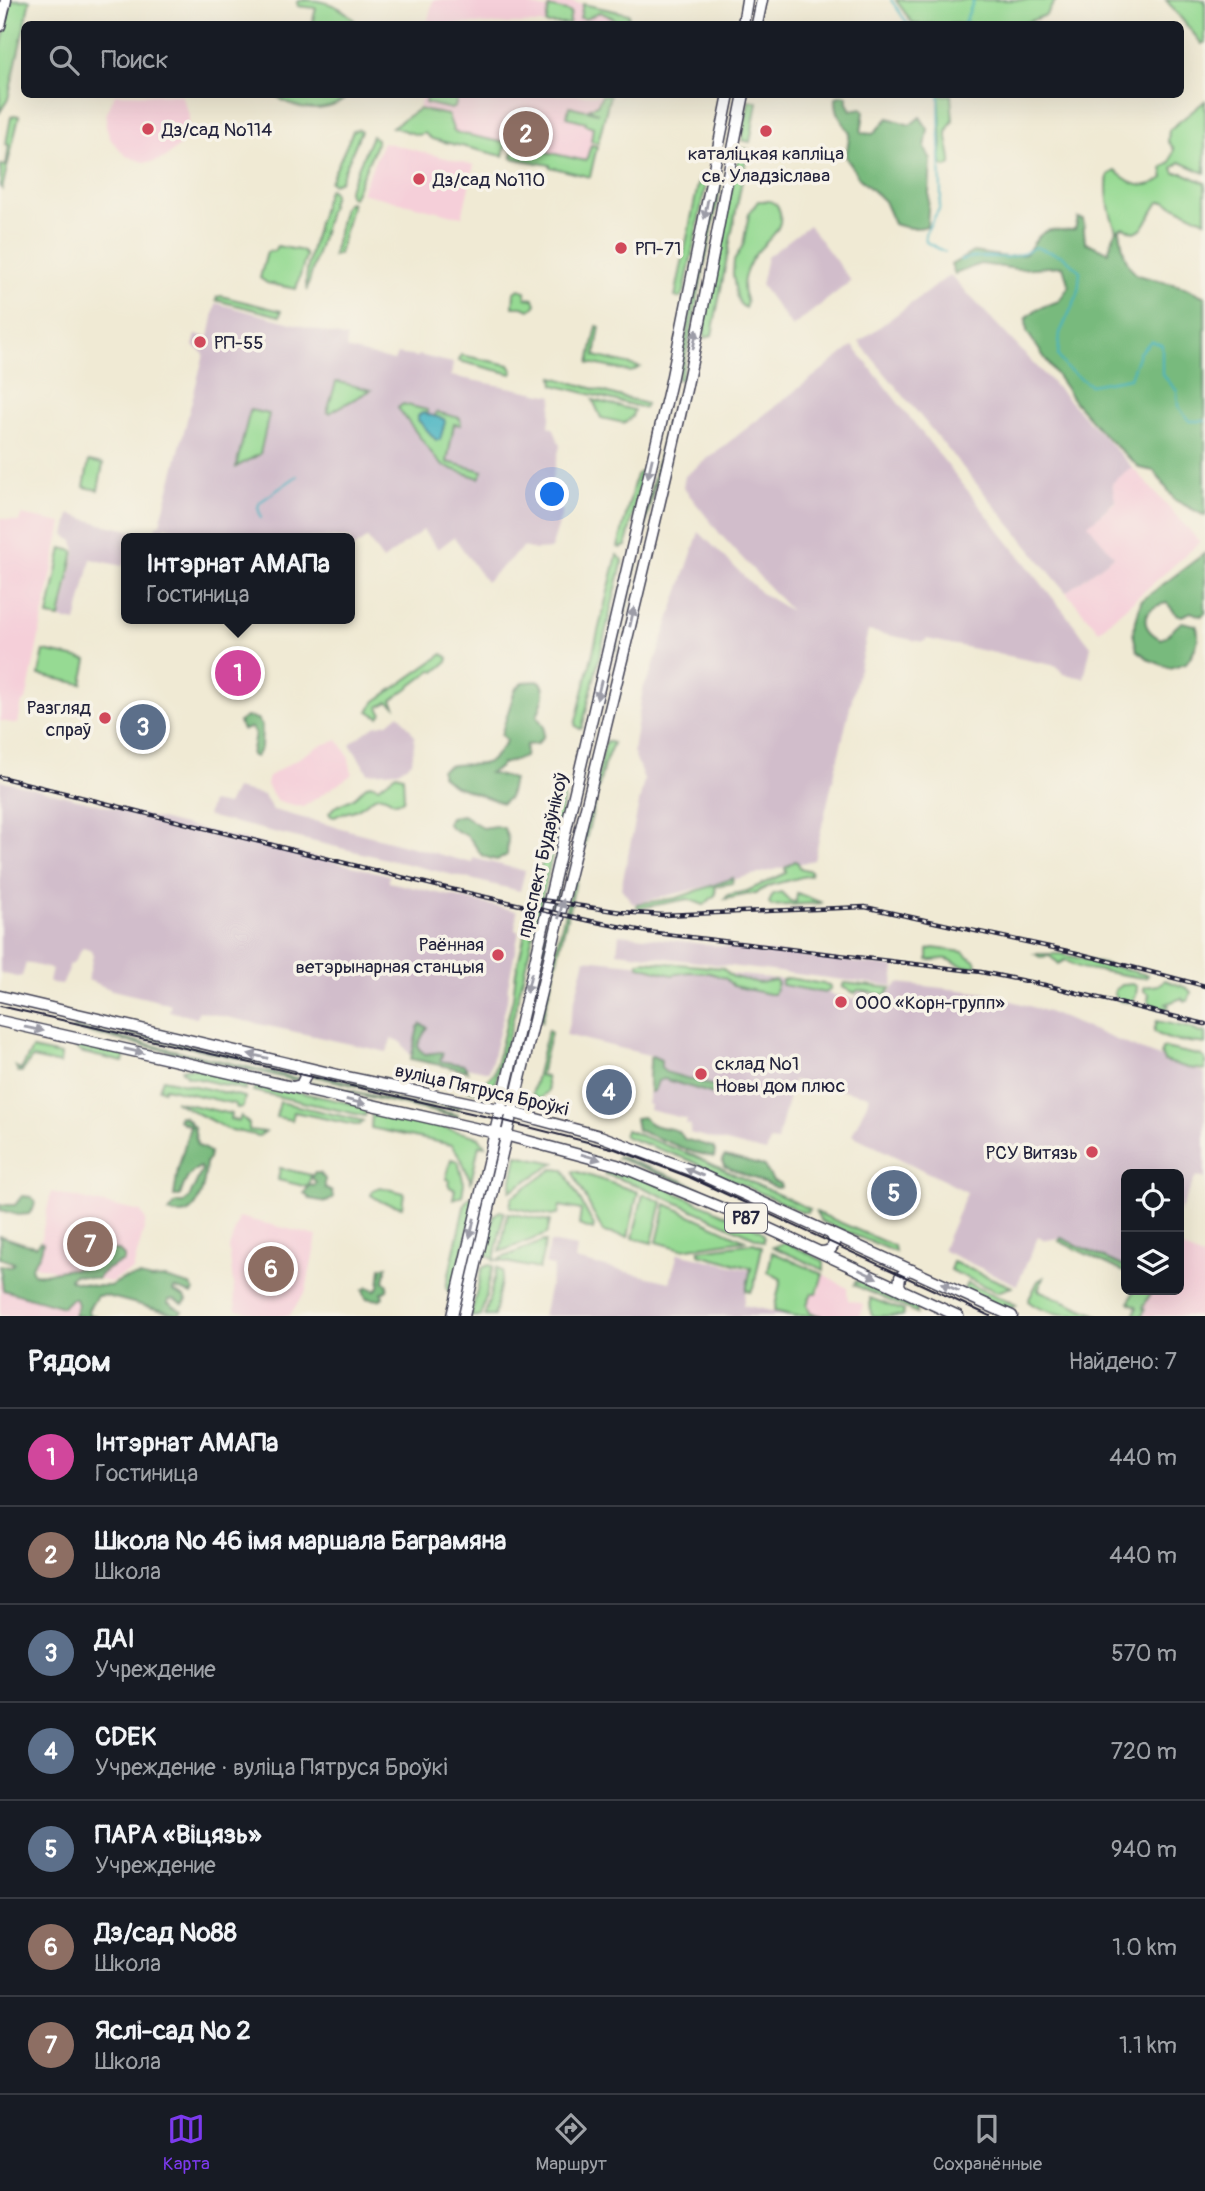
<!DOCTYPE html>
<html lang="ru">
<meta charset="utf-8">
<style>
body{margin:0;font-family:Pangolin,sans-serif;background:#242831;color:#f1f3f6}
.controls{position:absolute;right:21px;bottom:21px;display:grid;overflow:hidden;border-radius:10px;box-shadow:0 7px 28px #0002}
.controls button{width:63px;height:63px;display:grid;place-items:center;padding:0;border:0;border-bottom:2px solid #363941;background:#171b24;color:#f1f3f6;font:35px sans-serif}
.you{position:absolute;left:553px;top:495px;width:24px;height:24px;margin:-18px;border:5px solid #fff;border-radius:50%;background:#1a73e8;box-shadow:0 0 0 10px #1a73e833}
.badge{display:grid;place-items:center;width:46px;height:46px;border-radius:50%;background:#7c3aed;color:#fff;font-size:23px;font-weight:700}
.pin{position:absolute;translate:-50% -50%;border:4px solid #fff;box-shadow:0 2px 7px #0006}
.popup{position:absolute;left:121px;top:533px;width:234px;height:91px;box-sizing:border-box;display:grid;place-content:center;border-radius:10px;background:#171b24;filter:drop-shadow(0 2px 5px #0005);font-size:23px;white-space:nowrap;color:#9ea1a6}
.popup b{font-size:26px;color:#f1f3f6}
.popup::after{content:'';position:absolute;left:50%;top:100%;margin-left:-14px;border:14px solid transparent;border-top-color:#171b24}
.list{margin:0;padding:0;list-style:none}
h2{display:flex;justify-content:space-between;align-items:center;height:91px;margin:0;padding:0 28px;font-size:30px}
h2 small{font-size:23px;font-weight:400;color:#9ea1a6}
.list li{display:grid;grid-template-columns:46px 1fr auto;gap:21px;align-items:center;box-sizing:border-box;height:98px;padding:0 28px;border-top:2px solid #363941}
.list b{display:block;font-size:26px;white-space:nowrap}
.list p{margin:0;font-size:23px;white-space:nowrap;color:#9ea1a6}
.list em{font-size:23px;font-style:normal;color:#9ea1a6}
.icon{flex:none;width:38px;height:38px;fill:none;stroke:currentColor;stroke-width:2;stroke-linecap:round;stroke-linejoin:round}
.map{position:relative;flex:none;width:1205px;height:1316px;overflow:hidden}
.search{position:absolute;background:#171b24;box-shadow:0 7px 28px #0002;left:21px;right:21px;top:21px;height:77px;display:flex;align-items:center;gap:18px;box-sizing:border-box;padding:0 24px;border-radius:10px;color:#9ea1a6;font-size:26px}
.sheet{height:777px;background:#171b24}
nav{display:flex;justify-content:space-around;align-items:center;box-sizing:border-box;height:98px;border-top:2px solid #363941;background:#171b24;font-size:19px;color:#9ea1a6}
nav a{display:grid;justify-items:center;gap:4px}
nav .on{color:#7c3aed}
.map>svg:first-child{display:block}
.built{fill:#f5cfd9}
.industrial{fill:#d1bdcb}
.green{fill:#96da93;stroke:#5c7e67;stroke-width:2}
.forest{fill:#78ba7d;stroke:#4d6e5c;stroke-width:2}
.water{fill:#46b4c1;stroke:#346b7e;stroke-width:2}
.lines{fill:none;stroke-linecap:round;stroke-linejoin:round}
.stream{stroke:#46b4c1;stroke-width:2}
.major-casing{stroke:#414052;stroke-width:13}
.major{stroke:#fff;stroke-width:10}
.tram{stroke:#22223b;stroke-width:2}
.rail-casing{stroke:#22223b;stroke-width:4.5}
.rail{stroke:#f7f3e8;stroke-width:2;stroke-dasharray:5;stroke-linecap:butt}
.oneway{fill:#9c9ca7}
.poi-dot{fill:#d1495b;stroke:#f7f3e8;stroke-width:2.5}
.labels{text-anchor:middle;stroke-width:7;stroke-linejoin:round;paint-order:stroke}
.shield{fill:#f7f3e8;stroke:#62616f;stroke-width:2}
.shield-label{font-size:18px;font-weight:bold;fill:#22223b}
.poi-label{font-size:19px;fill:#22223b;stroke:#f7f3e8;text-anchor:start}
.street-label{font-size:19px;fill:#22223b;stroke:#f7f3e8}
</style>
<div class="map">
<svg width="1205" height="1316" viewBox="0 0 1205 1316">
<rect width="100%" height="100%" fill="#f7f3e8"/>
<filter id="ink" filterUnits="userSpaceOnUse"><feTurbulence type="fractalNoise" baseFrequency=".0143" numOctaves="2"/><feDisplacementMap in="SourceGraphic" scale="14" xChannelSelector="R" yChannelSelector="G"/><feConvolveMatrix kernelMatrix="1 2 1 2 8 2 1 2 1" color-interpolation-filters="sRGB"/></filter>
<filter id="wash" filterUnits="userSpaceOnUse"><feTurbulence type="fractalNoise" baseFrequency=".00686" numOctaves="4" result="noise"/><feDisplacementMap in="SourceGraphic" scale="28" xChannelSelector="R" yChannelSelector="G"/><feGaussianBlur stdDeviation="1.57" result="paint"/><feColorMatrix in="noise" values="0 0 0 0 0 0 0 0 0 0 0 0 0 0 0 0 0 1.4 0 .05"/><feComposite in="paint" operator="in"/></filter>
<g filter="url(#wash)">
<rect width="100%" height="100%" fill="#f0ead4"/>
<g class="built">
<polygon points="433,0 506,0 547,9 549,0 563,0 622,13 620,24 427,24"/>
<polygon points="115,94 181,95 189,114 188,132 183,142 167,157 154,162 143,162 126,156 111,140 106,126 106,115"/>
<polygon points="422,95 603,95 587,163 415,124"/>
<polygon points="383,142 474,165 462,217 361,193"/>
<polygon points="1132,467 1200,542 1099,631 1066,592 1114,556 1087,525 1115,502 1112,483"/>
<polygon points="21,515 62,523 26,701 22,702 18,724 0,721 0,518 19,522"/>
<polygon points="338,740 348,755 352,773 350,776 303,807 277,801 267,785 269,776 319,746"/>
<polygon points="51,1192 141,1212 146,1221 133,1270 110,1282 35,1266"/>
<polygon points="239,1217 317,1236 306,1291 289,1316 266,1316 236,1310 229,1248"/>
<polygon points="1179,1246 1205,1259 1205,1304 1200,1316 1142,1316 1145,1310 1143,1308 1152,1290 1179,1290"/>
<polygon points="0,1267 86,1287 79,1316 0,1316"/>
<polygon points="823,1274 847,1288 848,1300 863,1304 860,1316 822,1316 810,1313 806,1304 812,1293 820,1291"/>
</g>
<g class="industrial">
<polygon points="809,225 851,281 792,327 761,285 767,257"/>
<polygon points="950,275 1132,467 1112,483 1115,501 1088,525 1114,556 1066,592 859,342"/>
<polygon points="216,303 347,338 346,349 394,361 397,354 417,357 418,355 453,363 451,376 553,396 549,426 554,429 560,446 547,499 563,511 551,549 535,550 523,547 486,582 454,537 438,549 423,530 383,560 367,538 350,551 350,538 197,538 165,526 163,538 126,538 126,561 122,566 91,559 76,622 61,619 76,550 73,541 65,535 70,514 101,524 153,535 157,524 162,525 160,524 204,354 193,346 196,335 209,337"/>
<polygon points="853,346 1091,646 1084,678 1063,674 1057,666 927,639 923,642 868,631 814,860 633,904 621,888 644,780 633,751 643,688 651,673 699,532 761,593 791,611 721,535 683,487 685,476"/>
<polygon points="399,714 415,736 412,762 398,771 368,773 350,744 374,726 388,723"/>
<polygon points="0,780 389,875 389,882 517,911 515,930 519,932 508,986 507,1001 489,1072 410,1055 400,1041 391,1039 387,1052 199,1011 197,1018 169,1011 171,1004 112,990 88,980 93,955 92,950 83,947 72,965 69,964 67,969 69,970 62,985 49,982 52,969 26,963 22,976 17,977 0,973"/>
<polygon points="235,789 263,795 273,810 472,863 473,858 525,871 520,891 207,816 211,802 227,805"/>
<polygon points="619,934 895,967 893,986 617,952"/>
<polygon points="585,959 779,979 827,988 829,994 855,999 858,992 886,997 898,983 986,993 1048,1012 1151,1054 1205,1073 1205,1179 1196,1176 1179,1214 1179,1174 1126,1174 1126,1268 1060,1238 1045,1240 1038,1237 1017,1285 942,1250 967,1192 852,1135 870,1096 793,1080 777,1142 770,1141 766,1152 690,1133 691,1125 686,1124 687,1119 649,1110 650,1105 647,1104 657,1057 566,1035"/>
<polygon points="550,1242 577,1247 575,1260 670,1282 678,1253 750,1270 743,1305 795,1316 543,1316 554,1267 545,1264"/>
</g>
<g class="green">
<polygon points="11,0 30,0 8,99 0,112 0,52"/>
<path d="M304 0C326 0 344 6 357 24H312L316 8 298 6 297 2Z"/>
<polygon points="896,0 1056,0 1046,15 1022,24 913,24"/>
<polygon points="1166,0 1205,0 1205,42 1202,44"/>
<polygon points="583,4 629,14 627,24 616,24 613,18 600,12 586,19 580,18"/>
<polygon points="549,7 571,12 569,24 546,24"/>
<path d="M275 95H349C329 115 296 112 275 95Z"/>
<polygon points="427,95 458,95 455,107 451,109 425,103"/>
<polygon points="602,95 610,95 598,143 591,141 593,127 585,124 586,122 567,117 569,106 598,113 588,109 597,105"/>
<path d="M939 95H951L953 121C940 135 952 148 951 164L947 167 943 166 940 158 942 144Z"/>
<polygon points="749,100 757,102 750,142 742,140"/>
<path d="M1205 101V173L1180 162 1173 168 1175 173H1183L1205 183V221L1166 202H1159L1142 229 1134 232 1123 227 1116 230C1109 212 1105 194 1108 175L1115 171C1134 186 1142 191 1164 178L1162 168 1170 163 1174 149 1168 141 1169 130Z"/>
<polygon points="419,109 448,115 454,132 506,143 503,156 432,139 424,133 418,135 392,127"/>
<polygon points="14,115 19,116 2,189 0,186 1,165 6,166 9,145 6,144 11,117"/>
<polygon points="358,129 361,131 340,181 333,184 330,182 353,131"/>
<polygon points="372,136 377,139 377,142 353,198 350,197 348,191"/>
<polygon points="515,145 586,161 591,145 597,146 590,177 550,167 550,165 512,158"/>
<polygon points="740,148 748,149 712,335 706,338 704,338 706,313"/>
<polygon points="699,180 706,184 684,293 680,298 675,297"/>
<polygon points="720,183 721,185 681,380 677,379 717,184"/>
<path d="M330 189 334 194 307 289C301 277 323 207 328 190Z"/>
<path d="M758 201H770L777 205C791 231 760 242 751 261 746 270 741 282 744 293 746 300 748 302 745 308L740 304 736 295 733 274 734 261 743 245 749 214Z"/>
<polygon points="349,202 352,203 339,254 333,256 344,206"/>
<polygon points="277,246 303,251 306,256 296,289 267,283 260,278 267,252 274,251"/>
<polygon points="519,289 525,291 526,298 534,299 536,304 533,308 529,310 523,307 513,307 514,293"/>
<polygon points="221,296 281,311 280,316 216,300 217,297"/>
<polygon points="597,326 600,327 595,356 640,367 631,372 589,363"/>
<polygon points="461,355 509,365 513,372 512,374 459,361"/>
<polygon points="553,377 646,404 644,408 554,385"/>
<polygon points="336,382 339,382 371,390 329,413 327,412"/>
<polygon points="593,400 634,410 632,417 624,423 601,418"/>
<polygon points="403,404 427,410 428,414 423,413 443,419 435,416 436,412 460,418 461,425 454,424 447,462 483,471 479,478 443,466 437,460 398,408"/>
<polygon points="250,410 269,414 260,454 236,467"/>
<polygon points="667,423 669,423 616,651 614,651 622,610"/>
<polygon points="89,461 103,464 98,490 84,487"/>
<polygon points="640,472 642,472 626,546 621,548 618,547 636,475"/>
<polygon points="62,548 74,551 60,618 48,616"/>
<polygon points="617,555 623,560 582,728 580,729 575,725"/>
<polygon points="44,651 87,660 82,684 39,675"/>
<polygon points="443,654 448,658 447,662 435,672 432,670 392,700 395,706 388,702 379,707 382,713 379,717 368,711 376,701"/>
<polygon points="606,741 613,743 604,765 542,1021 540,1017"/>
<path d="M396 774 403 776 404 798 402 801 394 802C374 788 374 801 357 809 349 813 342 812 335 817L331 816 329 813C337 803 347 803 356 796 361 792 363 787 370 784L379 787Z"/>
<polygon points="562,795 564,795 560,822 511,1027 493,1090 488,1096 483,1098 483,1094 469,1090 487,1080 494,1073 513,998 516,972 558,797"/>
<polygon points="562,860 564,860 552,920 507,1103"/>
<polygon points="795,861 798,863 800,868 811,871 810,875 771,885 755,893 725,899 728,895 747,891 786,873 785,868"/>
<polygon points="733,878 732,883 715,887 716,894 704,905 688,899 640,908 636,906 637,904 677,898"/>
<polygon points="781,892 790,901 796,902 797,893 822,903 771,906 769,903 773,894"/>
<path d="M933 948 963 952 976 962 977 966C962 969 959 963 947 959 941 958 934 961 928 960V950Z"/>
<path d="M1061 954 1148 975 1146 978C1131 977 1116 973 1101 971 1084 969 1080 969 1065 960L1058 964 1050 956 1040 957 1035 954Z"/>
<polygon points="643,961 722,968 733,977 759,983 775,980 778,983 774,994 769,994 733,986 725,978 710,973 689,972 672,975 639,966 638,963"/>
<polygon points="788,978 829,985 831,988 825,993 782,985 782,980"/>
<polygon points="1165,980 1187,988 1191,992 1188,1001 1184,1001 1182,998 1166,1004 1169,1006 1167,1009 1155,1007 1148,1001 1149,994 1144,991 1144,987 1158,985"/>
<polygon points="844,983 891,988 886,995 858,990 855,993 842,987"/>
<polygon points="1133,984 1137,987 1136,996 1132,1002 1120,1001 1114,995 1115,990 1122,985"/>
<path d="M1157 1021 1190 1028 1200 1033 1205 1032V1044C1188 1041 1167 1043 1154 1031Z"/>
<polygon points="73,1027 301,1079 294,1080 73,1029"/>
<polygon points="120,1029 300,1071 303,1074 119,1031"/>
<polygon points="548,1030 551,1033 540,1075 546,1077 548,1091 539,1100 532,1094"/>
<polygon points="70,1041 125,1055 123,1062 80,1052"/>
<polygon points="1165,1048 1202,1056 1205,1059 1205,1070 1188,1068 1164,1061 1161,1054 1162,1049"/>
<polygon points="32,1049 61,1055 60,1064 32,1058 22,1072 18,1072 16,1067 21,1070"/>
<polygon points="195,1068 247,1081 246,1090 186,1076 186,1073 182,1071 182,1069"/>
<polygon points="315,1074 460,1107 459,1109 313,1076"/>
<polygon points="163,1079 245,1097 243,1107 237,1108 235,1104 165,1088 164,1090 159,1089"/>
<polygon points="312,1082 458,1115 457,1117 314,1084"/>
<polygon points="256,1083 363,1106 366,1112 365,1116 253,1091"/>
<polygon points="174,1101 231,1114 230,1119 239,1121 241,1116 249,1124 249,1130 265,1132 259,1136 227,1129"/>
<polygon points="280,1102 363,1121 360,1125 355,1125 294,1112 292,1120 276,1117"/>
<polygon points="377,1110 479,1137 485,1146 479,1145 471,1182 461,1158 452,1145 371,1128 372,1113"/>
<polygon points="626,1130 694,1156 810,1209 807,1212 802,1212 689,1160 629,1138 624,1136"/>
<polygon points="517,1155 555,1163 510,1191"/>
<polygon points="618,1156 681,1180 741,1207 741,1210 680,1182 617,1158"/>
<polygon points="451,1159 458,1161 464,1183 462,1196 453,1199 455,1189 449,1187 449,1180 446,1179"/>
<polygon points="607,1167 645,1179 760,1230 764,1235 764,1242 642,1187 605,1174"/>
<polygon points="280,1168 311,1175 308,1187 278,1180"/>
<polygon points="553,1169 564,1170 594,1226 593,1230 579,1225 581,1210 560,1206 558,1214 552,1216 510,1207 512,1197"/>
<polygon points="575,1171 638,1192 628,1237 603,1232 573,1173"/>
<polygon points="380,1187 404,1193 402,1207 382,1202 371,1195 373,1190"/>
<polygon points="643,1194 662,1202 652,1243 633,1238"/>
<polygon points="474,1196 473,1212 451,1294 446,1288 465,1203 469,1198"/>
<polygon points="666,1204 745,1240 682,1249 657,1242"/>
<polygon points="500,1211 504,1212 494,1260 486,1254 486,1249 494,1215"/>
<polygon points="816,1212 894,1246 895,1252 828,1224 821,1221"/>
<polygon points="508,1213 550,1221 547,1234 500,1252"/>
<polygon points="1061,1238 1126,1268 1126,1273 1059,1241"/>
<polygon points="544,1241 546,1241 539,1269 497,1260"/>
<polygon points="785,1242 824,1261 824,1270 773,1247"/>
<polygon points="754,1243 762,1247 754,1286 750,1292 746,1291 751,1268 699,1254 699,1250"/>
<polygon points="772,1252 823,1274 817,1293 812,1293 807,1304 810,1313 822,1316 795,1316 774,1311 781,1279 768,1272"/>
<polygon points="953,1262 1012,1287 997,1292 950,1270"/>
<polygon points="489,1265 493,1266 481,1316 471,1316 482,1268"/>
<polygon points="497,1267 503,1272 494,1316 485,1316"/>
<path d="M1043 1278 1038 1290 1099 1316C1075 1316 1045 1316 1028 1301L1038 1281Z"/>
<path d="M856 1281C871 1288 909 1290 917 1308V1313L854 1285Z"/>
<polygon points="967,1283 1016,1305 1008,1310 964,1289"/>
<polygon points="1134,1290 1152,1290 1143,1308 1145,1309 1142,1316 1133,1316 1137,1307 1129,1302"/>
<polygon points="870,1298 904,1311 903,1316 873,1316 871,1314"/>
</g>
<g class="forest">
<path d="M843 95 847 96V103L851 110 862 108 864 112 861 133 873 134 888 118 910 125 920 117 928 129 925 148 931 160 927 226C916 230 905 228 894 224L884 201 859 178 846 157 850 132C841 122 835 111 836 97Z"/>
<path d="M1078 218 1083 219 1085 242 1108 252 1116 230H1120C1122 246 1124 263 1137 275L1184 287 1205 297V516L1175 500 1154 471 1140 468 1105 436 1075 402 1027 332 1026 318 1037 309 1059 301 1069 286 1063 266 1018 269 980 264 955 274 951 265 973 252 1007 257 1026 254C1033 245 1039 231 1051 230 1060 229 1066 232 1075 229Z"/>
<path d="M1205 553V613L1201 616 1191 612 1182 616 1176 614 1167 603C1141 607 1138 628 1161 639 1170 635 1174 627 1182 622L1196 625C1202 639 1194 652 1186 663L1170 668 1150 660 1137 650 1133 633 1141 601Z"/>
<path d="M540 681C549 692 541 704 537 716L544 727 543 737 537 744 526 745 525 757 502 764 499 768 489 773 513 779 509 798 502 803 453 785 441 775V770C454 759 473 769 488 762 496 759 498 750 504 746L506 740 501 735 515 690 523 682Z"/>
<polygon points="246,717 257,719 262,726 261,747 256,757 251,755 255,733 251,728 243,730 239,722"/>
<path d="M463 815 483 828 495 826 504 828 508 839 507 855 498 860C475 856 483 854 471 840 465 831 453 833 447 823L450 817Z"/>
<polygon points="421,1024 427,1027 418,1045 419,1049 425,1054 441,1052 443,1053 440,1061 464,1065 468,1071 411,1059 418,1027"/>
<path d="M652 1056 661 1060V1067L665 1072 718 1087 722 1092 720 1095 713 1094 664 1079 658 1081 654 1091 651 1092C646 1082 651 1068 650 1057Z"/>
<path d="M180 1116 185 1117 194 1127 197 1145 210 1152 209 1159 206 1162C205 1184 199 1224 169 1212L176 1203H183L189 1198 202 1170 200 1167C188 1173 184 1183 180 1196H174L178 1169 190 1126 178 1120Z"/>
<path d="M643 1117C659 1135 675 1121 684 1139L713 1147 715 1151 714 1157 693 1152 637 1130 635 1118Z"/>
<polygon points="725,1156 764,1166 773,1181 780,1183 781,1187 777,1188 724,1166 722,1160"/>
<polygon points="314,1173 320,1173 325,1179 325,1188 332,1192 333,1198 327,1202 310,1199 304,1193 310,1185 314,1186 316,1183 312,1178"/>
<polygon points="22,1196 31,1197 35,1201 34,1207 29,1214 18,1215 0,1210 0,1205 15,1205"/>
<path d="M0 1236C13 1239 23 1245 36 1246L40 1242 43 1243 41 1252 31 1268 34 1274C43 1276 48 1273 57 1271 67 1269 81 1268 92 1267L104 1250H118L124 1256V1261C112 1267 105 1268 97 1279L74 1275 70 1278 71 1281 94 1286H110L123 1279 140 1276 151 1279 165 1278 190 1285 194 1291 192 1294 174 1288 173 1291 183 1296 187 1300 183 1304 173 1299 168 1300V1303L182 1311 179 1315 103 1295 97 1296 88 1310 89 1315 97 1316H74L78 1305 76 1299H71L63 1307 3 1290 0 1265 10 1267 14 1263 0 1258Z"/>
<polygon points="387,1266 384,1281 388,1285 387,1290 382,1293 383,1297 380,1300 366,1298 363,1290 368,1287 375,1290 379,1287 381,1268"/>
</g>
<polygon class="water" points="422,413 444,419 445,422 440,440 436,440 418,420 418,416"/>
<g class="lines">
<g class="stream">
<polyline points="891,0 908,24"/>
<polyline points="964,24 974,0"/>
<polyline points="939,94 941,197 939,209 925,234 926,242 945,252"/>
<path d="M960 260C991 251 1004 266 1035 247L1063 256 1080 271 1078 294 1060 333 1058 356 1066 368 1090 385 1130 378 1139 353 1151 341 1162 345V374L1177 391 1178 406 1189 421H1205"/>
<polyline points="261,518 258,507 260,502 297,476"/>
</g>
</g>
</g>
<g filter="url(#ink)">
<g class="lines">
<g class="major-casing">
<g id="major">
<polyline points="743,24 747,0"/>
<polyline points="757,24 762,0"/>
<polyline points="0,26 6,0"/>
<polyline points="0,996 338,1075 499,1109 600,1136 693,1171 1012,1316"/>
<polyline points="0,1021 505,1135 617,1165 748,1219 958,1316"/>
<polyline points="293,1087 301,1085 305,1077 303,1070 297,1065"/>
<path d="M821 1252C833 1252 838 1242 830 1233"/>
<polyline points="902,1290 899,1285 900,1277 906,1271 912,1270"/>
<polyline points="452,1316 671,381 729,94"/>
<path d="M464 1316C535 1005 616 696 687 385 708 289 724 191 744 94"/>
</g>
</g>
<use href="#major" class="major"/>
<polyline class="tram" points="0,1006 497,1119 615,1149 689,1177 990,1316"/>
<g class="rail-casing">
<g id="rail">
<polyline points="0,777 437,886 591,921 648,932 981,972 1045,985 1205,1024"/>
<polyline points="535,899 621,912 663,915 865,907 1077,953 1205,986"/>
</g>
</g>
<use href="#rail" class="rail"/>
</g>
<defs><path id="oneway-solid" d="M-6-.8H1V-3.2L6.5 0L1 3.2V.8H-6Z" transform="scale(1.75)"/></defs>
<g class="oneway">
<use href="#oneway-solid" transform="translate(706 209) rotate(101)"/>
<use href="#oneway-solid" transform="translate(695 339) rotate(-79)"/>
<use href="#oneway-solid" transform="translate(650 468) rotate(103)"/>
<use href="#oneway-solid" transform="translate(632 617) rotate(-77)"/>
<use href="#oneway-solid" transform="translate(599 690) rotate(103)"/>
<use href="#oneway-solid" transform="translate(561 909) rotate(-76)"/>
<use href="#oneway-solid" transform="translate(529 983) rotate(103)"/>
<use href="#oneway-solid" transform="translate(34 1029) rotate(12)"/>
<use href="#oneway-solid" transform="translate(134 1051) rotate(13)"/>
<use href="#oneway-solid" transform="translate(258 1056) rotate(-167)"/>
<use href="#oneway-solid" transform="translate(356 1102) rotate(14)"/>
<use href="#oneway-solid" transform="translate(591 1157) rotate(16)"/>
<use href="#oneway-solid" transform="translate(694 1172) rotate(-157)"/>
<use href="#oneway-solid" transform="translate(472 1228) rotate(103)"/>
<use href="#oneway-solid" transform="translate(868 1274) rotate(25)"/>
<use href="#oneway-solid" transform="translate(950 1287) rotate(-156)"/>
</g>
</g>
<g class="poi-dot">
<circle cx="148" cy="129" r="7"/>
<circle cx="766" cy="131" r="7"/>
<circle cx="419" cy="179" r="7"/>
<circle cx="621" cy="248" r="7"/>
<circle cx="200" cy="342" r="7"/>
<circle cx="105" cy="718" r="7"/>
<circle cx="498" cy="955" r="7"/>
<circle cx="841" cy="1002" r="7"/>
<circle cx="701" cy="1074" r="7"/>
<circle cx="1092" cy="1152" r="7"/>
</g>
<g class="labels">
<rect class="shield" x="725" y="1203.5" width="42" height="29" rx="5"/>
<g class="shield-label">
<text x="746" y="1224">Р87</text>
</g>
<g class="poi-label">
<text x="162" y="136">Дз/сад №114</text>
<text x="766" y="160" text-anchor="middle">каталіцкая капліца<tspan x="766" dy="22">св. Уладзіслава</tspan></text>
<text x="433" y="186">Дз/сад №110</text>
<text x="635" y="255">РП-71</text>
<text x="214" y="349">РП-55</text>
<text x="91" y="714" text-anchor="end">Разгляд<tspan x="91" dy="22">спраў</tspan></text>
<text x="484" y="951" text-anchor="end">Раённая<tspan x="484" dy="22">ветэрынарная станцыя</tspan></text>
<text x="855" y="1009">ООО «Корн-групп»</text>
<text x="715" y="1070">склад №1<tspan x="715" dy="22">Новы дом плюс</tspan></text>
<text x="1078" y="1159" text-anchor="end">РСУ Витязь</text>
</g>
<g class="street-label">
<text transform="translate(542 855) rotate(-77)" y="7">праспект Будаўнікоў</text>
<text transform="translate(482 1089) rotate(13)" y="7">вуліца Пятруся Броўкі</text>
</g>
</g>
</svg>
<div class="controls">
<button><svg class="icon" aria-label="locate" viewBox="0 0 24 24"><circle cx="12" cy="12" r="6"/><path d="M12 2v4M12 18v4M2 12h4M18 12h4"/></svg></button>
<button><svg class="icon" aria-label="layers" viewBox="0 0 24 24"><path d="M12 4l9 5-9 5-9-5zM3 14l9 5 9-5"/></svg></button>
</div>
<div class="you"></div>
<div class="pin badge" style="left:238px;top:673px;background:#d1479c">1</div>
<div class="popup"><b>Інтэрнат АМАПа</b>Гостиница</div>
<div class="pin badge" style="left:526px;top:134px;background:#8d6e63">2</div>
<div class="pin badge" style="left:143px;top:727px;background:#5c6f8a">3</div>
<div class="pin badge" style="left:609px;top:1092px;background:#5c6f8a">4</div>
<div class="pin badge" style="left:894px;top:1193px;background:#5c6f8a">5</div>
<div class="pin badge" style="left:271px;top:1269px;background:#8d6e63">6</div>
<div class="pin badge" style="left:90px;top:1244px;background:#8d6e63">7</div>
<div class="search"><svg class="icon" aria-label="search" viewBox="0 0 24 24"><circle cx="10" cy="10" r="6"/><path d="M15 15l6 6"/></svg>Поиск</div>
</div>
<section class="sheet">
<h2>Рядом<small>Найдено: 7</small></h2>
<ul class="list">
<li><span class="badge" style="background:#d1479c">1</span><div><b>Інтэрнат АМАПа</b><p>Гостиница</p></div><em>440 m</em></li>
<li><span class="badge" style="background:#8d6e63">2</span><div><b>Школа № 46 імя маршала Баграмяна</b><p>Школа</p></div><em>440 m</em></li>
<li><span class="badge" style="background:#5c6f8a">3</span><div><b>ДАІ</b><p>Учреждение</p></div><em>570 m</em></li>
<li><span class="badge" style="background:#5c6f8a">4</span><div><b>CDEK</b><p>Учреждение · вуліца Пятруся Броўкі</p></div><em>720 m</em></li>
<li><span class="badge" style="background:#5c6f8a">5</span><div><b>ПАРА «Віцязь»</b><p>Учреждение</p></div><em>940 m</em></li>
<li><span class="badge" style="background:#8d6e63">6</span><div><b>Дз/сад №88</b><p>Школа</p></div><em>1.0 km</em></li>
<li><span class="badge" style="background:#8d6e63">7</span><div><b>Яслі-сад № 2</b><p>Школа</p></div><em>1.1 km</em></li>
</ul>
</section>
<nav>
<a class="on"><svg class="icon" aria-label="map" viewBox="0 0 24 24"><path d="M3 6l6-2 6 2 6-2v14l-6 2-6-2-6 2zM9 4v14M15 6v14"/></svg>Карта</a>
<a><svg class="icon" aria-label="directions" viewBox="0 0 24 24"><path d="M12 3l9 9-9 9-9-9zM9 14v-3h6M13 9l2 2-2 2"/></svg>Маршрут</a>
<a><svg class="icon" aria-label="saved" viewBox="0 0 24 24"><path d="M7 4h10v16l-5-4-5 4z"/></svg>Сохранённые</a>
</nav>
